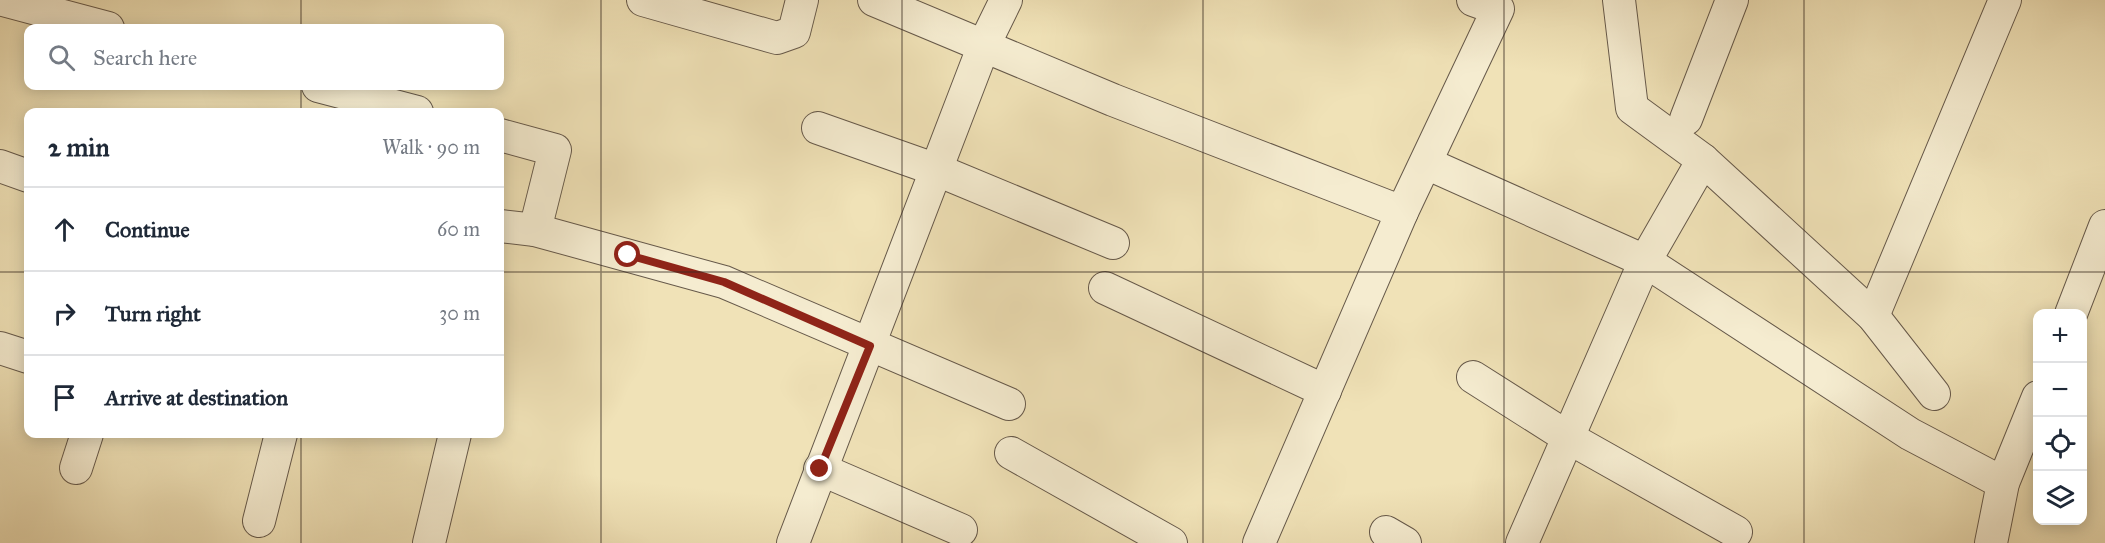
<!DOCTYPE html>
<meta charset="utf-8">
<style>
body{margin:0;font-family:"IM FELL Great Primer",serif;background:#f2f2f3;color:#1f2937}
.controls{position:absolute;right:18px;bottom:18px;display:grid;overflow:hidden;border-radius:12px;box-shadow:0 3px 15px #0003}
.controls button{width:54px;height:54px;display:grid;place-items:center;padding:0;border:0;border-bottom:2px solid #e0e1e3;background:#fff;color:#1f2937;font:30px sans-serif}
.stop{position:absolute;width:18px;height:18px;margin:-14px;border:4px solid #8f2418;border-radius:50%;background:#fff}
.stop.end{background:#8f2418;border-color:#fff;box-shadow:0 2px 6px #0008}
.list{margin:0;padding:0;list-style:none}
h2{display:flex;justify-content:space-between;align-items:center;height:78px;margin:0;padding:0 24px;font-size:26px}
h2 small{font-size:20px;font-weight:400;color:#747a83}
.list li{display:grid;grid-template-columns:39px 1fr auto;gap:18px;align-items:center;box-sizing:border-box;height:84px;padding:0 24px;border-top:2px solid #e0e1e3}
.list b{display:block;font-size:22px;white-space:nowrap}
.list em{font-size:20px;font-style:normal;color:#747a83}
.icon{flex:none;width:33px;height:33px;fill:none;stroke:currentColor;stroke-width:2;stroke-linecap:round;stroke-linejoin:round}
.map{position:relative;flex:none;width:2105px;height:543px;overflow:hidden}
.search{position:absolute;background:#fff;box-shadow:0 3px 15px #0003;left:24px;top:24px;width:480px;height:66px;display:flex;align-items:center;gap:15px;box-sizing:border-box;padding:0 21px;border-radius:12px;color:#747a83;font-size:22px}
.panel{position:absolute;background:#fff;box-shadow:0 3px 15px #0003;left:24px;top:108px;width:480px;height:330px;border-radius:12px}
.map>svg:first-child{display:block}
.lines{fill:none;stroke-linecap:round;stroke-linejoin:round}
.street-casing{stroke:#66594a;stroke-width:34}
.street{stroke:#f5ecd0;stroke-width:32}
.route{stroke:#8f2418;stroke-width:8}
.grid{fill:none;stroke:#382b26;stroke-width:1.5;stroke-opacity:0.55}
</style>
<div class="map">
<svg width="2105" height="543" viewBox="0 0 2105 543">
<rect width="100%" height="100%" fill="#f0e2b7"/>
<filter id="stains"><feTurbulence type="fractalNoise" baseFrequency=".00333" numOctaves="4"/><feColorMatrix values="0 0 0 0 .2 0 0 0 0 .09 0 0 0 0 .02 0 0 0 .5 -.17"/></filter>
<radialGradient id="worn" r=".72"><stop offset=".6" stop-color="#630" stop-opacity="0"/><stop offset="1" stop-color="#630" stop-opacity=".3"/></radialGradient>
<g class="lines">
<g class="street-casing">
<g id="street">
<polyline points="3,0 108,28"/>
<polyline points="643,0 777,38 794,32 802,0"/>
<polyline points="874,0 1113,100 1402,212"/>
<polyline points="1619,0 1632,108 1703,160"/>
<polyline points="318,86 417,112"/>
<polyline points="1686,119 1732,0"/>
<polyline points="818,128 937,170 1113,243"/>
<polyline points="500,135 555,150 535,230"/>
<polyline points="1426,163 1645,261 1910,434 2003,483"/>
<polyline points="0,166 28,176"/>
<polyline points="500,226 535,230 724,282 1009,404"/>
<polyline points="1105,288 1325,391"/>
<polyline points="2071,314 2105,226"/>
<polyline points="1873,316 2005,0"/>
<polyline points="0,348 28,357"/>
<polyline points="1473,377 1569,438 1736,532"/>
<polyline points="1011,453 1171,543"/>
<polyline points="76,468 87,434"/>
<polyline points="820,469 961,530"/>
<polyline points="259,521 281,434"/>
<polyline points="1386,532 1405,543"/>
<polyline points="429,543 455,434"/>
<polyline points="793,543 984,45 1006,0"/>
<polyline points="1259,543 1402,212 1498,9 1473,0"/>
<polyline points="1522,543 1645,261 1703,160 1873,316 1934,394"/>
<polyline points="1991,543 2003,483 2038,397"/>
</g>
</g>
<use href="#street" class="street"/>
</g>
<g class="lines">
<polyline class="route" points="628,255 724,282 870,346 820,469"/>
</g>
<path class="grid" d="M301 0V28M601 0V543M902 0V543M1203 0V543M1504 0V543M1804 0V543M301 86V112M0 272H28M500 272H2105M301 434V543"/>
<rect width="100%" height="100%" filter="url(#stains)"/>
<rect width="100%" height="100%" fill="url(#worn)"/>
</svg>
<div class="controls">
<button>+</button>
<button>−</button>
<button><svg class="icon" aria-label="locate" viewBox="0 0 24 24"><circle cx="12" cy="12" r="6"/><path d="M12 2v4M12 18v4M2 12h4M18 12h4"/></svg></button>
<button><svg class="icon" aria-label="layers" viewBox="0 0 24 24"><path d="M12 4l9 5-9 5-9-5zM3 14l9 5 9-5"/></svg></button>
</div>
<div class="stop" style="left:628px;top:255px"></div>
<div class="stop end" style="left:820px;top:469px"></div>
<div class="search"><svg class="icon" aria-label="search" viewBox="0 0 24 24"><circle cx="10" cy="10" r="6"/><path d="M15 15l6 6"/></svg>Search here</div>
<section class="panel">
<h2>2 min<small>Walk · 90 m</small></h2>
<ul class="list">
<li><svg class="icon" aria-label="ahead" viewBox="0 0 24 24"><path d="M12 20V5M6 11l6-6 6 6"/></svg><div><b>Continue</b></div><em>60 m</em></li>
<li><svg class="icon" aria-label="right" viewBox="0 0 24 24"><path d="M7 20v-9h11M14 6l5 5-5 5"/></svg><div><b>Turn right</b></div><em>30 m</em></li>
<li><svg class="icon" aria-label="arrive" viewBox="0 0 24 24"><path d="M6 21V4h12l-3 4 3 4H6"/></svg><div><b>Arrive at destination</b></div></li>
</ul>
</section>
</div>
